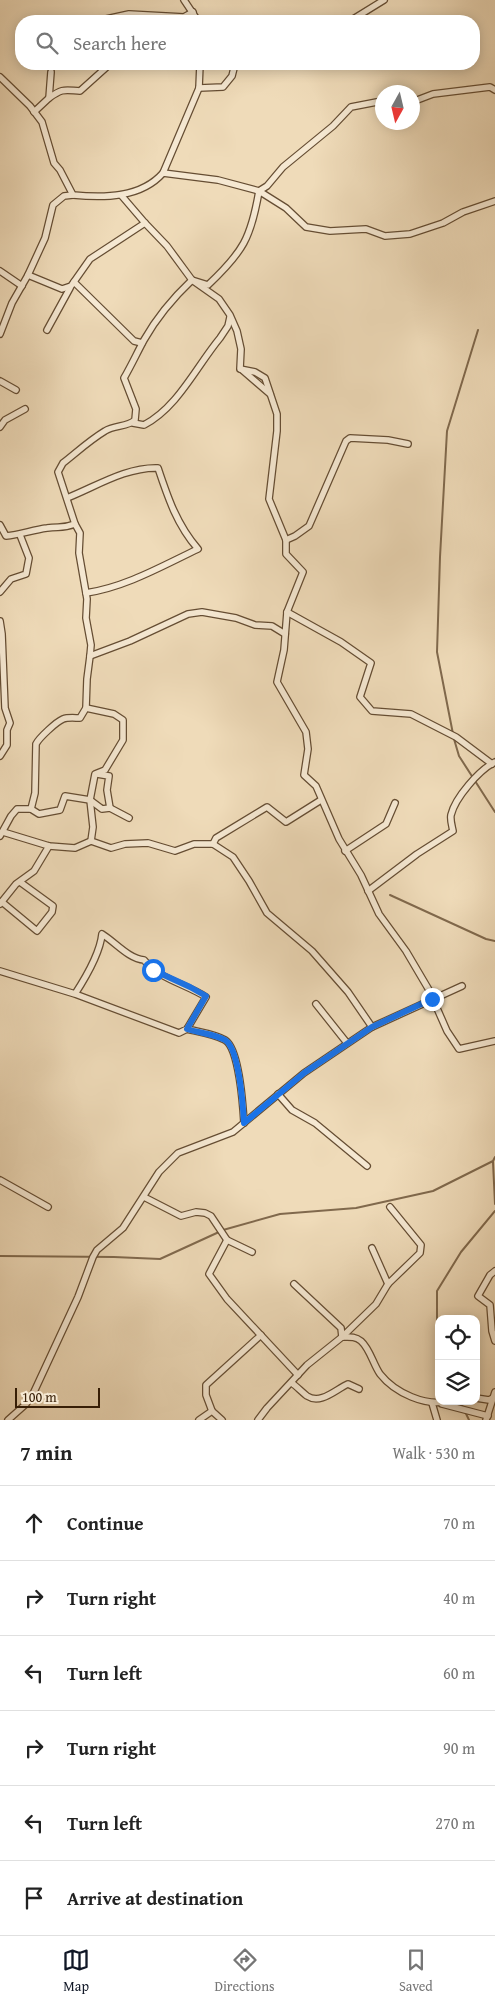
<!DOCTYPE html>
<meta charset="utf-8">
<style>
body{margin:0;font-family:"Gentium Book Plus",serif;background:#f6f6f6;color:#222}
.controls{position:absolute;right:15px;bottom:15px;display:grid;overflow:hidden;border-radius:10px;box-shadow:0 2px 12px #0003}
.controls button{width:45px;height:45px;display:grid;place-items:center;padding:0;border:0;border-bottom:1px solid #e0e0e0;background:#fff;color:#222;font:25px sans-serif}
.compass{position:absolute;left:375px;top:85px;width:45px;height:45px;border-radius:50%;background:#fff;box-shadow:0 2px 12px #0003;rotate:188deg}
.scale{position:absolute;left:15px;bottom:12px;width:85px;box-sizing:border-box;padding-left:5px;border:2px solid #371e06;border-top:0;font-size:14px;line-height:18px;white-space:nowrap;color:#371e06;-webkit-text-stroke:4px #f5e8d2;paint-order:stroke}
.stop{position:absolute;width:15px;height:15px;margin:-11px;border:4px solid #1a73e8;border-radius:50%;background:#fff}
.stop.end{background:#1a73e8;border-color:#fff;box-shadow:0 1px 5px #0008}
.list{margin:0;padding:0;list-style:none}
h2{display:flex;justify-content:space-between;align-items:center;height:65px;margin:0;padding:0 20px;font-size:21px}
h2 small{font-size:16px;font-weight:400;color:#767676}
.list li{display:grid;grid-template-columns:32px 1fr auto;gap:15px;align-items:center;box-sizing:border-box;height:75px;padding:0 20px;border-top:1px solid #e0e0e0}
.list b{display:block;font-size:19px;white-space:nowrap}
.list em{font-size:16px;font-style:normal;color:#767676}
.icon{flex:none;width:28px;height:28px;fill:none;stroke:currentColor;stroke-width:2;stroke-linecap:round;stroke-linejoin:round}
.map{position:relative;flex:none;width:495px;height:1420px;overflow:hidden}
.search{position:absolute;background:#fff;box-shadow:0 2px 12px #0003;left:15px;right:15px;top:15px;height:55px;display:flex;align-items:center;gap:12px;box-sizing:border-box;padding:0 18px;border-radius:20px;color:#767676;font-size:19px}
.sheet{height:515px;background:#fff}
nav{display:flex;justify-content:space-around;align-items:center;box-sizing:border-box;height:70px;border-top:1px solid #e0e0e0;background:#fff;font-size:14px;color:#767676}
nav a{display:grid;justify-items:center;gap:2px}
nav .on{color:#111827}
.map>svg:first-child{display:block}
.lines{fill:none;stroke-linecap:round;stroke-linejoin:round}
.stream{stroke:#80694d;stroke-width:2}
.minor-casing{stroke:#654d33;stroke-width:8}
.minor{stroke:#f5e8d2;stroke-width:5.5}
.route{stroke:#1a73e8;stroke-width:6}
</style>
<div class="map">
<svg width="495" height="1420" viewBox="0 0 495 1420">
<rect width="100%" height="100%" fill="#efdbb9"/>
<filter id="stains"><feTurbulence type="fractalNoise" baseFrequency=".004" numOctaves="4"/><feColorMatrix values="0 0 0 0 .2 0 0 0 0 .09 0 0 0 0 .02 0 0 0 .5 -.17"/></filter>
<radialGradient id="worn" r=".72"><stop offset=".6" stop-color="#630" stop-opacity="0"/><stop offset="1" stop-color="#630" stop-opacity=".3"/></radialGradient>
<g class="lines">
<g class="stream">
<polyline points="453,734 437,652 440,557 447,431 478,330"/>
<polyline points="454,739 459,756 495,812"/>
<polyline points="390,895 486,939 495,941"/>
<polyline points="493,1162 495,1204"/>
<polyline points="223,1230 280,1214 356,1208 433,1191 493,1161 495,1157"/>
<polyline points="0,1256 114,1257 160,1259 219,1232"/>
<polyline points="439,1353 437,1349 437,1291 461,1252 495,1211"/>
<polyline points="460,1401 469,1420"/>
</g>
<g class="minor-casing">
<g id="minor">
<polyline points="184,0 198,21"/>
<polyline points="97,21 129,14 184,17 193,12"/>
<polyline points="350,21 384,0"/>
<path d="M0 77 30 106 42 122 54 163 60 170 73 195C104 198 141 198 163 173L199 88 200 64"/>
<polyline points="199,88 223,87 232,76 235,64"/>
<path d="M49 98C63 88 64 90 80 91L110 64"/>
<polyline points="412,102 433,94 490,87 495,90"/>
<polyline points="34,112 49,98 51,72"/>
<polyline points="163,173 218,180 259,191 286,208 306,227 330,231 366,229 385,236 410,234 443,223 463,212 495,201"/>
<polyline points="121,195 145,223 167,246 192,280 219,299 230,315 237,331 241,349 240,369 255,372 265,378 277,414 277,431 269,499 286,540 286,554 303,572 287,612 284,650 277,682 306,732 308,749 304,775 316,786 339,839 361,875 379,914 406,951 429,990 447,1031 459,1049 495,1041"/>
<polyline points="0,271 22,286"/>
<polyline points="28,275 45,238 53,205 64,196 73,195"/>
<polyline points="74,282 134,341 142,343"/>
<polyline points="47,330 70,288"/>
<polyline points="0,334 12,303 28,275 62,289 71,286 90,259 145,223"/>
<polyline points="241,369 270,394"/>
<polyline points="0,381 16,390"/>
<path d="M133 423 144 425C178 407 196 367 220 338L228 326 230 317"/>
<polyline points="0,427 5,420 25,409"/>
<path d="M67 498C97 486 126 467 158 468 168 498 177 525 198 549 162 566 126 587 86 593"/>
<path d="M0 525 6 536C20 535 32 530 47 528 59 526 62 529 75 524"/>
<polyline points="286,540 295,536 309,526 346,441 350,438 388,440 408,444"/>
<polyline points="0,592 11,579 26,574 29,558 20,535"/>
<polyline points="287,612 341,642 371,663 360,697 372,711 411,714 456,737 492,764"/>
<polyline points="0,621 2,634 5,708 10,723 7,730 7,745 0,756"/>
<polyline points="90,656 130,641 188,614 202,612 236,618 255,625 272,626 285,634"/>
<polyline points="86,708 114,714 123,720 123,740 105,770 95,774 90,800 93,827 91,841"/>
<polyline points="97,774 109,776 107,790 110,808"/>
<path d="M31 809 35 793 36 744C39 738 56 722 63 719 68 717 75 718 80 718L86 708 87 679 90 656 91 645 86 618 87 599 79 553 80 533 75 524 58 472 63 463C77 452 90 440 105 431 114 425 128 427 135 420L136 409 124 378C131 366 137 353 144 340 157 317 173 298 192 280L208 285C243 252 251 238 259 191L267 186 283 167 333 126 351 107 382 101"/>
<polyline points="3,832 49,846 75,848 91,841 111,848 125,844 148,843 175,851 194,844 213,844 233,857 249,881 267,913 312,951 348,992 372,1027"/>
<polyline points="0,836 11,816 17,809 31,809 39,814 60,810 65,796 90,800 102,809 110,808 129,818"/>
<polyline points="213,844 216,838 267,807 286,822 321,800"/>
<polyline points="345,851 386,824 395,803"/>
<path d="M368 891 417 854 453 831C452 826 450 820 451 815 455 798 479 770 495 762"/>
<polyline points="2,902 37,931 52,912 53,906 20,882"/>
<polyline points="0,904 16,884 34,871 49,846"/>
<path d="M0 971 75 994 179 1033 187 1029 206 997C186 984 159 979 144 960 129 959 115 942 102 934 100 954 86 977 75 994"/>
<polyline points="316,1004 347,1043"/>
<path d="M187 1029C199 1032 215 1034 225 1040 239 1048 243 1106 244 1123"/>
<polyline points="278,1094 292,1110 315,1123 367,1166"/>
<polyline points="0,1180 48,1207"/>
<polyline points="144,1197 181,1216 196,1212 205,1213 211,1216 227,1240 252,1252"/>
<polyline points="227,1240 209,1274 227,1299 298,1375"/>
<polyline points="372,1248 388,1284"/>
<polyline points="495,1271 490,1275 478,1296 490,1305 492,1331 495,1341"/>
<polyline points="294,1284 341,1328 342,1337"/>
<path d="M342 1337C349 1337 355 1336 361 1341 370 1349 373 1364 380 1374 395 1393 426 1407 449 1401"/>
<path d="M292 1383C297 1387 302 1392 307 1396 321 1405 336 1389 348 1384L359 1389"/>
<polyline points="476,1398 489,1400 495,1397"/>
<polyline points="432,1403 437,1420"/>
<polyline points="442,1404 488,1416"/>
<polyline points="212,1411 206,1395 206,1385 261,1335"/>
<polyline points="8,1420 26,1404 33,1394 78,1297 93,1257 97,1250 123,1228 159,1172 178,1153 233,1132 304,1073 372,1027 462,986"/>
<polyline points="199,1420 212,1411 222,1420"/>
<polyline points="258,1420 267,1408 307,1365 342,1337 376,1304 388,1284 420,1253 421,1245 390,1207"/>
<polyline points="486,1420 495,1392"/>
</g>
</g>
<use href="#minor" class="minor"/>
</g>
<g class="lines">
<path class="route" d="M153 970 190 987 206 996 187 1029C199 1033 215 1034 225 1040 239 1048 243 1106 244 1123L304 1073 372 1027 432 999"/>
</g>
<rect width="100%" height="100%" filter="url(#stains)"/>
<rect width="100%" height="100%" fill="url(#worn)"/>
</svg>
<div class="controls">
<button><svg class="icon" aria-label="locate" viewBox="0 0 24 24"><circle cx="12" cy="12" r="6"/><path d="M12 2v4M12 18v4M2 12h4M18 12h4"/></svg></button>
<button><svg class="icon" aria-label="layers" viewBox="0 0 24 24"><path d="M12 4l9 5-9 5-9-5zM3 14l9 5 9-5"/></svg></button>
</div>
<svg class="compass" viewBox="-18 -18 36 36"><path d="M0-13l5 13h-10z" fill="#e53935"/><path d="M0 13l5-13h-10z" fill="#767676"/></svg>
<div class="scale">100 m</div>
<div class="stop" style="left:153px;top:970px"></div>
<div class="stop end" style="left:432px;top:999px"></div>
<div class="search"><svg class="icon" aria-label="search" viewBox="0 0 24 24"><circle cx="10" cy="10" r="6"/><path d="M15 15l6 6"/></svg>Search here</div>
</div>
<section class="sheet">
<h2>7 min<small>Walk · 530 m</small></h2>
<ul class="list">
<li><svg class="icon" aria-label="ahead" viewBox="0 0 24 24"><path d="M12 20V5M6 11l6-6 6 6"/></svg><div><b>Continue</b></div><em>70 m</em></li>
<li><svg class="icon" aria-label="right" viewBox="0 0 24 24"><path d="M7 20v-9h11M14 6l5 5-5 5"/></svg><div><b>Turn right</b></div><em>40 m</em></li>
<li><svg class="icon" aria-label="left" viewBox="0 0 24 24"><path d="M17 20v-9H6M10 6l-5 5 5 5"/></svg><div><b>Turn left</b></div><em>60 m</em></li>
<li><svg class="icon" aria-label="right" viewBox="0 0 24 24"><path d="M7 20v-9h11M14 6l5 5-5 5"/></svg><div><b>Turn right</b></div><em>90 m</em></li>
<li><svg class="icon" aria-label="left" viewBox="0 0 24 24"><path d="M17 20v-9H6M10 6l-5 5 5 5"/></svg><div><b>Turn left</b></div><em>270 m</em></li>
<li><svg class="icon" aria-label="arrive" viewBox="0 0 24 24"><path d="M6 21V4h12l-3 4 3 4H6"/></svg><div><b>Arrive at destination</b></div></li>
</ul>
</section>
<nav>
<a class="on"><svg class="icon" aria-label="map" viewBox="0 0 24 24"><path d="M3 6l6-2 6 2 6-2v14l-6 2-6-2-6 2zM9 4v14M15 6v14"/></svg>Map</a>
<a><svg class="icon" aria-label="directions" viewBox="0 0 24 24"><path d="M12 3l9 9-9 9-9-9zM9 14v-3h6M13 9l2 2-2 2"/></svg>Directions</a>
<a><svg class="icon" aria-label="saved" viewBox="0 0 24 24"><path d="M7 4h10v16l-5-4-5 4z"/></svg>Saved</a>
</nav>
